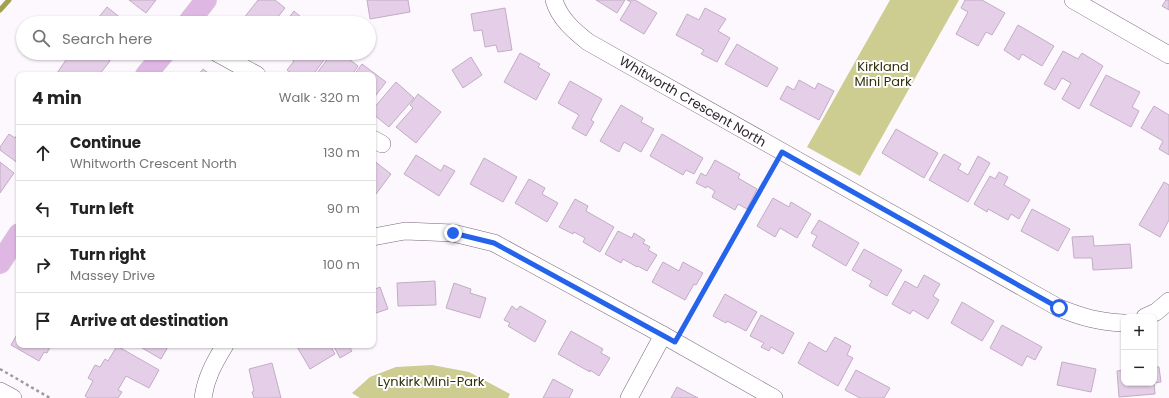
<!DOCTYPE html>
<meta charset="utf-8">
<style>
body{margin:0;font-family:Poppins,sans-serif;background:#f6f6f6;color:#222}
.controls{position:absolute;right:12px;bottom:12px;display:grid;overflow:hidden;border-radius:8px;box-shadow:0 1px 3px #0004}
.controls button{width:36px;height:36px;display:grid;place-items:center;padding:0;border:0;border-bottom:1px solid #e0e0e0;background:#fff;color:#222;font:20px sans-serif}
.stop{position:absolute;width:12px;height:12px;margin:-9px;border:3px solid #2563eb;border-radius:50%;background:#fff}
.stop.end{background:#2563eb;border-color:#fff;box-shadow:0 1px 4px #0008}
.list{margin:0;padding:0;list-style:none}
h2{display:flex;justify-content:space-between;align-items:center;height:52px;margin:0;padding:0 16px;font-size:17px}
h2 small{font-size:13px;font-weight:400;color:#767676}
.list li{display:grid;grid-template-columns:26px 1fr auto;gap:12px;align-items:center;box-sizing:border-box;height:56px;padding:0 16px;border-top:1px solid #e0e0e0}
.list b{display:block;font-size:15px;white-space:nowrap}
.list p{margin:0;font-size:13px;white-space:nowrap;color:#767676}
.list em{font-size:13px;font-style:normal;color:#767676}
.icon{flex:none;width:22px;height:22px;fill:none;stroke:currentColor;stroke-width:2;stroke-linecap:round;stroke-linejoin:round}
.map{position:relative;flex:none;width:1169px;height:398px;overflow:hidden}
.search{position:absolute;background:#fff;box-shadow:0 1px 3px #0004;left:16px;top:16px;width:360px;height:44px;display:flex;align-items:center;gap:10px;box-sizing:border-box;padding:0 14px;border-radius:22px;color:#767676;font-size:15px}
.panel{position:absolute;background:#fff;box-shadow:0 1px 3px #0004;left:16px;top:72px;width:360px;height:276px;border-radius:8px}
.map>svg:first-child{display:block}
.green{fill:#cdcc91}
.lines{fill:none;stroke-linecap:round;stroke-linejoin:round}
.stream{stroke:#a3a14e;stroke-width:5}
.building{fill:#e5cfe8;stroke:#c1acc4}
.minor-casing{stroke:#79667c;stroke-width:18}
.major-casing{stroke:#d5d3d5;stroke-width:22}
.path{stroke:#9f98a0;stroke-width:2.5;stroke-dasharray:3 3;stroke-linecap:butt}
.minor{stroke:#fff;stroke-width:17}
.major{stroke:#deb7e3;stroke-width:21}
.route{stroke:#2563eb;stroke-width:5}
.labels{text-anchor:middle;stroke-width:4;stroke-linejoin:round;paint-order:stroke}
.park-label{font-size:13px;fill:#32310c;stroke:#fff}
.street-label{font-size:13px;fill:#2e252f;stroke:#fff}
</style>
<div class="map">
<svg width="1169" height="398" viewBox="0 0 1169 398">
<rect width="100%" height="100%" fill="#fdf8fe"/>
<g class="green">
<polygon points="890,0 959,0 860,176 807,147"/>
<polygon points="432,365 469,372 510,394 508,398 360,398 352,393 370,377 396,367"/>
</g>
<g class="lines">
<polyline class="stream" points="0,10 9,0"/>
</g>
<g class="building">
<polygon points="129,0 156,0 146,13"/>
<polygon points="258,0 275,0 285,8 273,23 240,23"/>
<polygon points="367,0 408,0 410,12 370,19"/>
<polygon points="596,0 625,0 617,13"/>
<polygon points="627,0 635,0 657,13 644,34 620,20 631,2"/>
<polygon points="965,0 982,0 1005,13 992,35 986,32 978,46 956,34 968,12 961,8"/>
<polygon points="1166,0 1169,0 1169,10 1162,6"/>
<polygon points="107,7 127,23 94,23"/>
<polygon points="505,8 512,50 498,52 496,45 485,47 482,30 474,31 471,14"/>
<polygon points="705,8 726,19 718,31 730,38 717,62 701,54 704,50 676,35 687,14 699,20"/>
<polygon points="294,11 308,23 285,23"/>
<polygon points="1018,25 1054,46 1042,66 1022,54 1019,60 1004,50"/>
<polygon points="737,44 778,68 767,87 725,64"/>
<polygon points="1063,51 1078,59 1082,53 1103,66 1079,109 1062,99 1071,83 1062,78 1055,90 1044,84"/>
<polygon points="71,53 98,53 110,61 99,75 59,75 57,73"/>
<polygon points="293,53 329,53 313,75 294,75 287,70 294,61 289,57"/>
<polygon points="332,53 341,53 358,66 352,75 320,75 317,73"/>
<polygon points="520,53 540,64 538,67 550,74 536,100 504,82"/>
<polygon points="471,57 482,75 463,88 452,70"/>
<polygon points="362,64 386,82 373,99 373,75 354,75"/>
<polygon points="203,69 211,75 198,75"/>
<polygon points="1106,75 1140,92 1132,107 1139,111 1131,127 1090,105"/>
<polygon points="799,80 815,89 818,83 834,91 819,120 780,99 787,86 794,90"/>
<polygon points="570,81 602,99 591,120 594,122 586,136 572,128 579,115 558,103"/>
<polygon points="396,82 414,98 389,127 373,114 373,109"/>
<polygon points="418,94 441,112 416,143 396,127 413,108 410,105"/>
<polygon points="621,105 643,118 641,122 654,129 641,152 624,142 619,152 600,141"/>
<polygon points="1154,106 1169,115 1169,155 1159,149 1163,141 1141,128"/>
<polygon points="896,129 938,153 924,178 882,153"/>
<polygon points="19,132 19,164 0,150 0,147 9,134 15,138"/>
<polygon points="662,134 703,158 694,174 686,170 683,175 650,156"/>
<polygon points="944,154 961,164 958,169 968,175 978,156 990,163 968,202 929,180"/>
<polygon points="416,155 441,171 444,165 455,171 439,196 404,174"/>
<polygon points="484,158 517,177 503,202 470,184"/>
<polygon points="373,160 391,174 373,198"/>
<polygon points="715,160 740,174 738,178 757,189 747,209 738,204 735,210 712,197 715,191 707,186 706,188 696,183 701,173 706,176"/>
<polygon points="0,162 14,173 0,193"/>
<polygon points="999,172 1008,177 1004,185 1030,200 1019,219 1011,214 1008,220 988,209 987,212 974,204 990,176 995,179"/>
<polygon points="529,179 545,188 542,194 558,203 547,222 515,203"/>
<polygon points="1164,182 1169,185 1169,220 1160,237 1139,225"/>
<polygon points="773,198 789,207 791,202 811,214 797,238 780,228 775,237 757,226"/>
<polygon points="575,199 588,206 586,211 614,227 600,252 583,242 585,238 574,232 573,234 559,227"/>
<polygon points="1032,209 1070,229 1058,251 1021,231"/>
<polygon points="819,220 859,243 846,266 812,246 817,236 811,233"/>
<polygon points="618,231 632,238 634,233 645,240 643,243 650,247 648,250 657,255 647,271 638,266 637,267 623,259 621,263 605,254"/>
<polygon points="1093,236 1094,246 1130,244 1132,268 1093,270 1092,258 1074,258 1072,237"/>
<polygon points="864,249 902,270 887,296 869,286 872,281 852,270"/>
<polygon points="663,262 679,271 683,262 703,273 696,285 694,284 685,300 652,282"/>
<polygon points="924,275 940,284 933,296 939,300 928,319 913,310 910,314 892,304 905,281 917,288"/>
<polygon points="435,281 436,305 398,306 397,283"/>
<polygon points="454,283 471,289 470,293 486,298 480,318 446,308"/>
<polygon points="380,287 388,309 373,314 373,290"/>
<polygon points="725,294 757,312 746,331 727,321 726,323 713,316"/>
<polygon points="962,302 994,321 982,341 951,323"/>
<polygon points="512,306 517,310 520,306 546,321 535,342 508,326 510,323 504,320"/>
<polygon points="761,315 794,333 783,354 771,347 769,351 761,347 764,343 750,336"/>
<polygon points="1002,325 1042,347 1035,360 1027,356 1022,366 990,348"/>
<polygon points="19,331 19,345 51,345 47,353 44,352 39,361 11,345"/>
<polygon points="571,331 603,349 601,353 610,358 599,376 590,370 590,372 558,354"/>
<polygon points="835,337 851,346 847,355 853,358 838,386 798,363 809,342 826,352"/>
<polygon points="137,345 169,345 161,359"/>
<polygon points="296,345 331,345 330,345 335,354 310,369"/>
<polygon points="333,345 348,345 352,351 340,358"/>
<polygon points="117,346 159,370 149,388 126,376 118,390 122,392 118,398 88,398 85,396 93,381 88,378 95,365 100,367 105,359 108,361"/>
<polygon points="1062,362 1096,369 1091,392 1057,385"/>
<polygon points="272,363 281,398 254,398 252,392 254,391 249,369"/>
<polygon points="1154,367 1159,367 1161,382 1154,383 1155,394 1119,397 1117,371 1124,370 1124,383 1154,383"/>
<polygon points="856,370 890,388 884,398 860,398 845,390"/>
<polygon points="553,379 573,390 569,398 543,398"/>
<polygon points="677,387 698,398 671,398"/>
</g>
<g class="lines">
<g class="minor-casing">
<g id="minor">
<path d="M554 0C559 18 574 31 588 42L1059 308C1082 317 1098 322 1124 323"/>
<polyline points="1073,0 1169,55"/>
<polyline points="217,53 257,75"/>
<polyline points="373,139 382,144"/>
<polyline points="373,237 405,231 453,233 494,243 663,335 774,398"/>
<polyline points="1145,317 1156,312 1169,301"/>
<polyline points="0,391 13,398"/>
<path d="M203 398C206 377 214 363 225 345"/>
<polyline points="629,398 663,335"/>
</g>
</g>
<g class="major-casing">
<g id="major">
<polyline points="188,23 206,0"/>
<polyline points="146,75 164,53"/>
<polyline points="0,263 19,234"/>
</g>
</g>
<g class="path">
<polyline points="683,327 774,166"/>
<polyline points="0,369 50,398"/>
</g>
<use href="#minor" class="minor"/>
<use href="#major" class="major"/>
</g>
<g class="lines">
<polyline class="route" points="453,233 494,243 675,342 782,152 1059,308"/>
</g>
<g class="labels">
<g class="park-label">
<text x="883" y="71">Kirkland<tspan x="883" dy="15">Mini Park</tspan></text>
<text x="431" y="386">Lynkirk Mini-Park</text>
</g>
<g class="street-label">
<text transform="translate(693 101) rotate(30)" y="5">Whitworth Crescent North</text>
</g>
</g>
</svg>
<div class="controls">
<button>+</button>
<button>−</button>
</div>
<div class="stop" style="left:1059px;top:308px"></div>
<div class="stop end" style="left:453px;top:233px"></div>
<div class="search"><svg class="icon" aria-label="search" viewBox="0 0 24 24"><circle cx="10" cy="10" r="6"/><path d="M15 15l6 6"/></svg>Search here</div>
<section class="panel">
<h2>4 min<small>Walk · 320 m</small></h2>
<ul class="list">
<li><svg class="icon" aria-label="ahead" viewBox="0 0 24 24"><path d="M12 20V5M6 11l6-6 6 6"/></svg><div><b>Continue</b><p>Whitworth Crescent North</p></div><em>130 m</em></li>
<li><svg class="icon" aria-label="left" viewBox="0 0 24 24"><path d="M17 20v-9H6M10 6l-5 5 5 5"/></svg><div><b>Turn left</b></div><em>90 m</em></li>
<li><svg class="icon" aria-label="right" viewBox="0 0 24 24"><path d="M7 20v-9h11M14 6l5 5-5 5"/></svg><div><b>Turn right</b><p>Massey Drive</p></div><em>100 m</em></li>
<li><svg class="icon" aria-label="arrive" viewBox="0 0 24 24"><path d="M6 21V4h12l-3 4 3 4H6"/></svg><div><b>Arrive at destination</b></div></li>
</ul>
</section>
</div>
